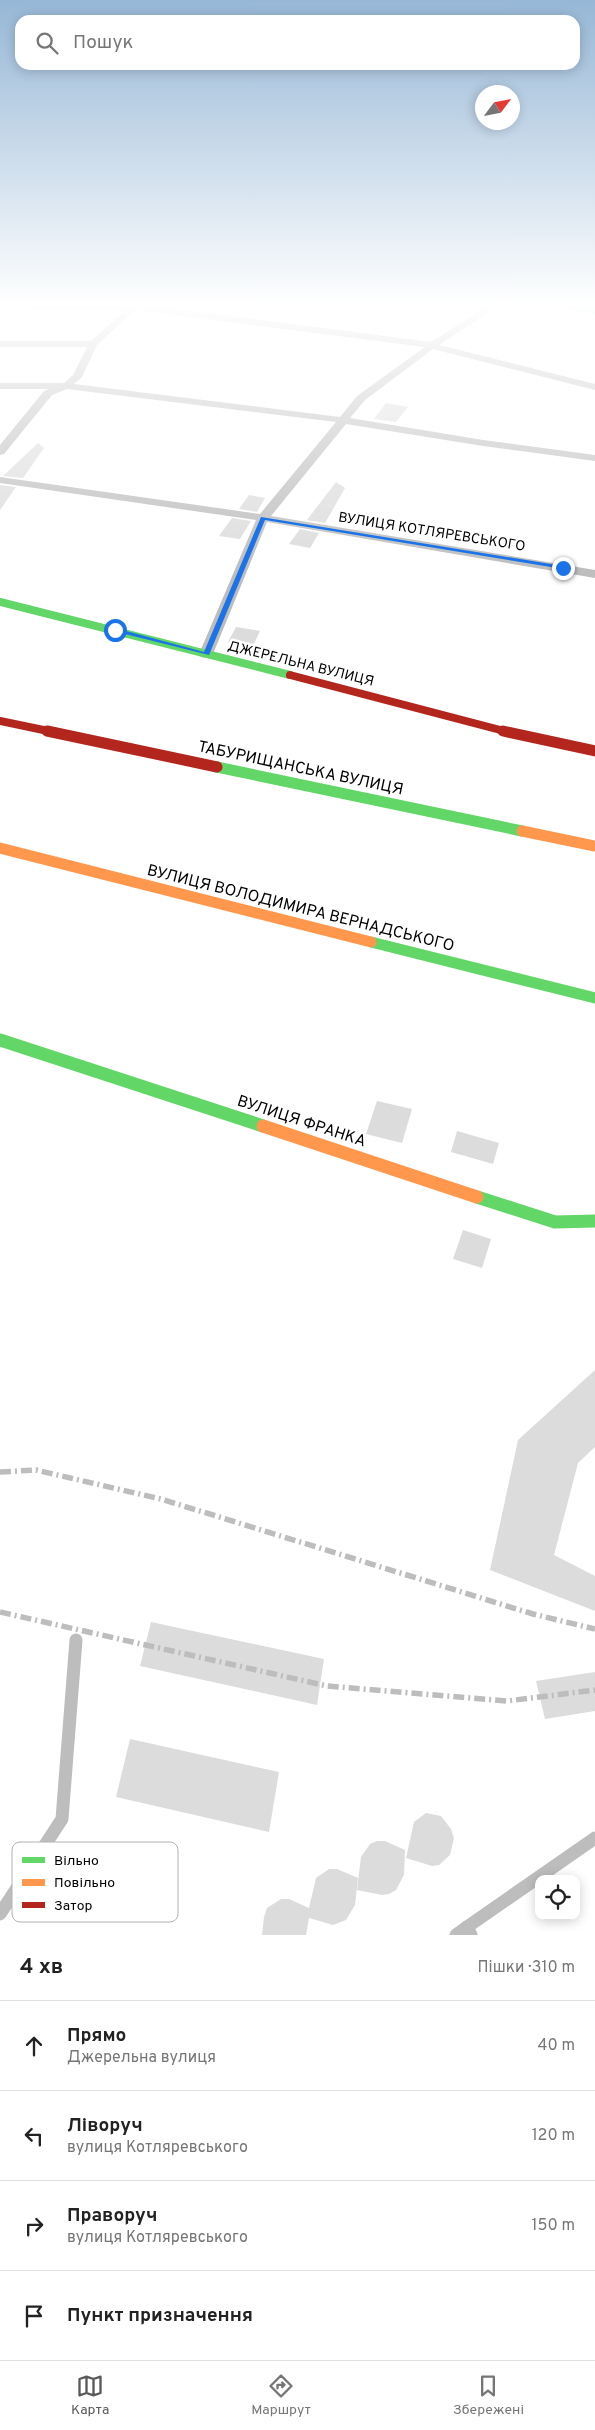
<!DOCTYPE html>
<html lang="uk">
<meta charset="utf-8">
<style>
body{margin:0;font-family:Overpass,sans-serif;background:#f2f2f2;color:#222}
.controls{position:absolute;right:15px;bottom:15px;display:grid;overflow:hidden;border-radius:10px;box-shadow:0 2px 12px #0003}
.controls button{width:45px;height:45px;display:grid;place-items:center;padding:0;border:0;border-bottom:1px solid #e0e0e0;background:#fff;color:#222;font:25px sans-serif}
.compass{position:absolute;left:475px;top:85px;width:45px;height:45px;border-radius:50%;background:#fff;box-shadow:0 2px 12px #0003;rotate:58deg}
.stop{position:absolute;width:15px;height:15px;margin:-11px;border:4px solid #1a73e8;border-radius:50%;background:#fff}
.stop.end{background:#1a73e8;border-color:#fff;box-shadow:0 1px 5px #0008}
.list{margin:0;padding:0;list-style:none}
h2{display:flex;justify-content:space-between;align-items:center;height:65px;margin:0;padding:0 20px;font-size:21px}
h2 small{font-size:16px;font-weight:400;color:#767676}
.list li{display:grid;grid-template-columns:32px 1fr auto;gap:15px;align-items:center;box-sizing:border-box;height:90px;padding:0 20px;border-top:1px solid #e0e0e0}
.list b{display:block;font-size:19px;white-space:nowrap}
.list p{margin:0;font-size:16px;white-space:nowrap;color:#767676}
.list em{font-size:16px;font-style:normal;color:#767676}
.icon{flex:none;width:28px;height:28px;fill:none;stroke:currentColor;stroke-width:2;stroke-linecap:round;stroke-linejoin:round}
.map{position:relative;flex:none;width:595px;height:1935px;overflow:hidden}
.search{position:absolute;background:#fff;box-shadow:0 2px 12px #0003;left:15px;right:15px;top:15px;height:55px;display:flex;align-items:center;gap:12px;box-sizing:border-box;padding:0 18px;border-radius:15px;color:#767676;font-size:19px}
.sheet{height:425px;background:#fff}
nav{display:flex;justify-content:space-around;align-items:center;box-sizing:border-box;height:70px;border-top:1px solid #e0e0e0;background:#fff;font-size:14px;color:#767676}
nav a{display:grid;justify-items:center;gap:2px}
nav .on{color:#595959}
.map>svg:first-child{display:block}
.building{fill:#dcdcdc}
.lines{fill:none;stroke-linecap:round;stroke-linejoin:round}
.lane{stroke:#bdbdbd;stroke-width:13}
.street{fill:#bdbdbd;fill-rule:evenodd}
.fast-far3{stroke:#63d668;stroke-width:6}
.fast-far2{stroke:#63d668;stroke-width:8}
.fast-far1{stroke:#63d668;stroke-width:11}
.fast{stroke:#63d668;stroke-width:13}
.slow-far1{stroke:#ff974d;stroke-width:11}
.slow{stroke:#ff974d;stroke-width:13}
.jam-far1{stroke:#b3261e;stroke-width:8}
.jam{stroke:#b3261e;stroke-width:11}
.rail{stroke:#bdbdbd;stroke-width:5.5;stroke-dasharray:11 4 2 4;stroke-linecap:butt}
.route{fill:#1a73e8}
.labels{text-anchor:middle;stroke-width:5;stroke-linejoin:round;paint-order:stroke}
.far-street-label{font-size:14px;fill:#000;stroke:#fff}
.street-label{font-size:16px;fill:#000;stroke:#fff}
.key{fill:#fff;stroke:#b2b2b2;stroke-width:1}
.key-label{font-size:14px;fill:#000}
</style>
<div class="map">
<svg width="595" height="1935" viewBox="0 0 595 1935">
<rect width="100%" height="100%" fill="#fff"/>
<g class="building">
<polygon points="386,403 408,407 396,422 374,419"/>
<polygon points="38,443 44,448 23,478 3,476"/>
<polygon points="336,482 345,488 325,523 307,520"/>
<polygon points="0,485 16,487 0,510"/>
<polygon points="249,495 265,498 257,512 239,509"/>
<polygon points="232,518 251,521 240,539 219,536"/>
<polygon points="300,529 319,533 310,548 289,544"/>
<polygon points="236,627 260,631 253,646 228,642"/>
<polygon points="377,1101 412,1109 402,1143 366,1134"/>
<polygon points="457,1131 499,1143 493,1164 451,1152"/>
<polygon points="463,1230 491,1239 482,1268 453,1259"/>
<polygon points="595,1370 595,1447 578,1463 554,1555 595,1576 595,1611 490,1570 518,1440"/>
<polygon points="151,1622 324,1659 317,1705 140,1666"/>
<polygon points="595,1672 595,1711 545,1719 536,1681"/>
<polygon points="130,1739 279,1772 269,1832 116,1797"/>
<polygon points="426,1813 441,1816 451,1829 454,1838 450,1855 439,1865 432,1866 406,1858 414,1822"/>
<polygon points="377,1841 385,1841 405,1850 404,1875 396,1890 389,1894 382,1895 357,1890 361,1857 370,1844"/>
<polygon points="329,1869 337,1869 358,1878 355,1905 346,1920 333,1925 309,1918 306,1935 262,1935 264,1917 267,1908 281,1899 289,1899 309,1908 316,1878"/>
</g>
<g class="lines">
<g class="lane">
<polyline points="0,1914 62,1819 76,1640"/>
<polyline points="456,1935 467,1927"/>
<polyline points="471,1935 467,1927 595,1838"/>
</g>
<path class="street" d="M0 304H140L431 342 491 304H501L439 345 595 384V390L433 349 365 400 350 418 483 440 595 455V461L483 446 346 424 271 516 595 570V578L267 522 213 654 206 658 201 657 199 654 256 520 0 483V477L260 514 336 422 67 389 52 395 4 454 0 455V445L44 391 49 389H0V383H64L73 375 87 347H0V341H91L125 310 0 309ZM135 310 425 347 357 396 340 417 74 384 82 377 97 345Z"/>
<polyline class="fast-far3" points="562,304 595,311"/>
<polyline class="fast-far2" points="0,602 290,675"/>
<g class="fast-far1">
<polyline points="217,767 522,831"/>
<polyline points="371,942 595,998"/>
</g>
<g class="fast">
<polyline points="0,1040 263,1126"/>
<polyline points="477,1197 555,1222 595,1221"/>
</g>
<g class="slow-far1">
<polyline points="522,831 595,846"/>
<polyline points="0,848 371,942"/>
</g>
<polyline class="slow" points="263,1126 477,1197"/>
<g class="jam-far1">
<polyline points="290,675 508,732"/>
<polyline points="0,721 53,732"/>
</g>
<g class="jam">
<polyline points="47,731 217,767"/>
<polyline points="503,731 595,751"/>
</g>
<g class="rail">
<polyline points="0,1472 36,1470 161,1499 533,1614 595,1629"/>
<polyline points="0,1612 327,1686 507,1701 595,1690"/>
</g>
</g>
<linearGradient id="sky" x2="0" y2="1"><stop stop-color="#96b7d6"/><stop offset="0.53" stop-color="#fff"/><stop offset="1" stop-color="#fff" stop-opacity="0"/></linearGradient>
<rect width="595" height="575" fill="url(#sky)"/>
<polygon class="route" points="261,517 563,566 566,568 563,569 265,520 209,655 113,631 115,628 204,652"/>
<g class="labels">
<g class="far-street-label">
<text transform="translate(432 531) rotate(9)" y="5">ВУЛИЦЯ КОТЛЯРЕВСЬКОГО</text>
<text transform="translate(301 663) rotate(14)" y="5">ДЖЕРЕЛЬНА ВУЛИЦЯ</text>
</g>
<g class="street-label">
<text transform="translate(301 767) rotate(12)" y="6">ТАБУРИЩАНСЬКА ВУЛИЦЯ</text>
<text transform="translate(301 907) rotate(14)" y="6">ВУЛИЦЯ ВОЛОДИМИРА ВЕРНАДСЬКОГО</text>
<text transform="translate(302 1120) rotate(18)" y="6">ВУЛИЦЯ ФРАНКА</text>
</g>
</g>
<rect x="12" y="1842" width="166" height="80" rx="8" class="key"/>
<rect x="22" y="1857" width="23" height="6" fill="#63d668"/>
<rect x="22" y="1879" width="23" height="7" fill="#ff974d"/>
<rect x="22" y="1902" width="23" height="6" fill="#b3261e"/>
<g class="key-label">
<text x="54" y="1865">Вільно</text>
<text x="54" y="1887">Повільно</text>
<text x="54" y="1910">Затор</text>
</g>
</svg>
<div class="controls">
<button><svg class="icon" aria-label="locate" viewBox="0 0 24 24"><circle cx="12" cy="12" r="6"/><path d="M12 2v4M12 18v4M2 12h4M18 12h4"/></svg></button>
</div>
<svg class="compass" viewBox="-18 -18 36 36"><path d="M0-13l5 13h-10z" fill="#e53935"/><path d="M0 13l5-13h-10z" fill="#767676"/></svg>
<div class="stop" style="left:115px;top:630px"></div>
<div class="stop end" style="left:563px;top:568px"></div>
<div class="search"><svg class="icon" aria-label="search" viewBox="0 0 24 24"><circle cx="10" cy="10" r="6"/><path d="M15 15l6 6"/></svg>Пошук</div>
</div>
<section class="sheet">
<h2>4 хв<small>Пішки · 310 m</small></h2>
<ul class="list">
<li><svg class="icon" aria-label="ahead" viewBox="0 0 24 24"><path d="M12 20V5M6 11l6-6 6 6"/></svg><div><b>Прямо</b><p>Джерельна вулиця</p></div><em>40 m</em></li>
<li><svg class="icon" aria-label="left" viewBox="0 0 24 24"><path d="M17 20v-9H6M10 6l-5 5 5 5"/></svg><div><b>Ліворуч</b><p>вулиця Котляревського</p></div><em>120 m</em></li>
<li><svg class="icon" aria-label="right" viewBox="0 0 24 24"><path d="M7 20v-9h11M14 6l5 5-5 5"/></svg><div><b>Праворуч</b><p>вулиця Котляревського</p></div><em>150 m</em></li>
<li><svg class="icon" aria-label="arrive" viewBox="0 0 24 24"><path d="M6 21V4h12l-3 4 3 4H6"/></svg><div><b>Пункт призначення</b></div></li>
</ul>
</section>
<nav>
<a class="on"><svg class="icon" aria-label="map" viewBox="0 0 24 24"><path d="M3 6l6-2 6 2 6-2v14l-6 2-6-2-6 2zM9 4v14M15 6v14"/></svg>Карта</a>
<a><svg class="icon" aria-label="directions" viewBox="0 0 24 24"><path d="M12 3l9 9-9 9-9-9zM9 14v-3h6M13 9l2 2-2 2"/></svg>Маршрут</a>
<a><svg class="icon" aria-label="saved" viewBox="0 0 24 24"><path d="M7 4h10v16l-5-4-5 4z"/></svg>Збережені</a>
</nav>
